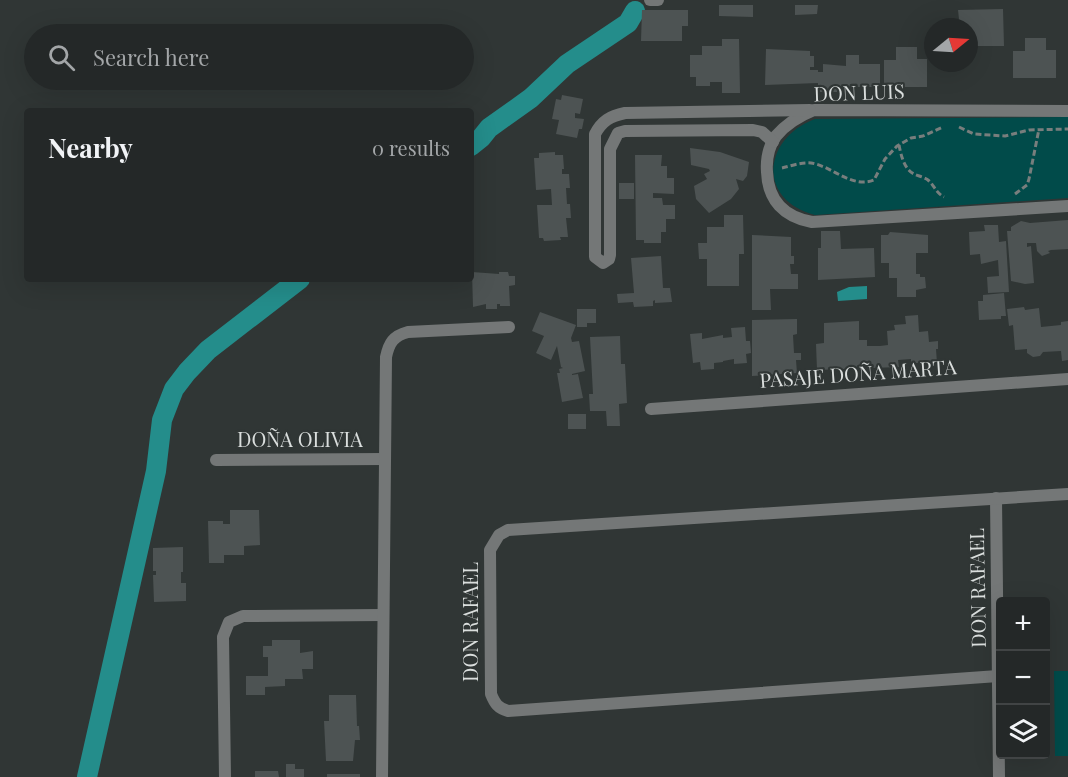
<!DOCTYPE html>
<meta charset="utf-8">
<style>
body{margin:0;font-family:"Playfair Display",serif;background:#2c3030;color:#f1f3f6}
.controls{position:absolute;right:18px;bottom:18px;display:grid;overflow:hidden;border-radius:6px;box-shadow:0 6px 24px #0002}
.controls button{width:54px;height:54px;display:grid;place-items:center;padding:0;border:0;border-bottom:2px solid #414445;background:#242828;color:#f1f3f6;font:30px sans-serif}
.compass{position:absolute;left:924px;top:18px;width:54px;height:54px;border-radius:50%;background:#242828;box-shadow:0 6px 24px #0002;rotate:72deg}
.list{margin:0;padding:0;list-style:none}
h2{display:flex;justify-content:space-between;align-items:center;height:78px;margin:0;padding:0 24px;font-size:26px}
h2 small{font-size:20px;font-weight:400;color:#a3a6a8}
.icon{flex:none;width:33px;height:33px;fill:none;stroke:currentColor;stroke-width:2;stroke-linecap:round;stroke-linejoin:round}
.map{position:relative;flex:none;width:1068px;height:777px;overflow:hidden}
.search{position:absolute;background:#242828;box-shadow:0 6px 24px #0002;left:24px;top:24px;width:450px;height:66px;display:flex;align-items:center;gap:15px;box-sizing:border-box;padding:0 21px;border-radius:33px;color:#a3a6a8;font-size:22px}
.panel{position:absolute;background:#242828;box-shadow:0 6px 24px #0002;left:24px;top:108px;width:450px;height:174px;border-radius:6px}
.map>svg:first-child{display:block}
.green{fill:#014b4a}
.water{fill:#248d8b}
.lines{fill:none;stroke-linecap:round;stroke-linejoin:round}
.canal{stroke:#248d8b;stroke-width:20}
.building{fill:#4d5353}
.path{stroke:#787e7d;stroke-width:3;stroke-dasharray:6 3;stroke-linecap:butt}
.street{stroke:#747777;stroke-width:12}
.labels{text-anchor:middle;stroke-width:4.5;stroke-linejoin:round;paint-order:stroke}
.street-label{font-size:20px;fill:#dadedd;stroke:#303635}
</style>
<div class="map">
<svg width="1068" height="777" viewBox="0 0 1068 777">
<rect width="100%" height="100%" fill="#303635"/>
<g class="green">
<path d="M1068 117V198L815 215C756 200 763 138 815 119Z"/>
<polygon points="1054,671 1068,671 1068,756 1055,756"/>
</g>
<polygon class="water" points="867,286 867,299 838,301 837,292 849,287"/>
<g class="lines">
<g class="canal">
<polyline points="471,146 481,138 489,128 531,98 567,64 628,23 635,11"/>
<polyline points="87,777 156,471 162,420 174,389 187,372 208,350 300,279"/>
</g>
</g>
<g class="building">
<polygon points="719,5 753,5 753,17 719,16"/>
<polygon points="795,5 818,5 817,14 795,15"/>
<polygon points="1003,9 1004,46 977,46 977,39 969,39 969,27 945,27 945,19 959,19 958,10"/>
<polygon points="642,10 688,10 688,26 682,26 682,41 641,41"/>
<polygon points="1025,38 1046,38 1046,50 1056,50 1056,78 1013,78 1013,51 1025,51"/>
<polygon points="722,39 739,39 740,93 722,93 722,82 710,82 710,86 696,86 696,77 690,77 690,55 702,55 702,46 722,46"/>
<polygon points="896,47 917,47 917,59 927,59 927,87 884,87 884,60 896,60"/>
<polygon points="766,49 810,51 810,56 814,56 814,67 810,67 810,70 818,70 818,72 823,72 823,64 846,66 846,55 859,55 859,64 880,64 880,87 837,87 837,92 818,92 818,83 765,85"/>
<polygon points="562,95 583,99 580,114 575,113 575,118 584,119 582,129 579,129 577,138 556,134 559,120 552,119 556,99 561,100"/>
<polygon points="690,148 720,152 749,162 747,176 743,181 736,179 739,189 731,199 709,213 696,199 694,186 707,179 704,174 710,171 709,169 691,165"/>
<polygon points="555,152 555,155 563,155 564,169 562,169 562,174 569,174 570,188 566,188 567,204 570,204 571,218 566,218 568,237 560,237 561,240 544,241 543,238 539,238 537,205 552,205 551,189 536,190 534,158 539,158 539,153"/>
<polygon points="635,155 662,155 661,166 667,166 667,178 674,178 674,194 653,193 653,198 662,198 663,205 675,205 675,219 666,219 666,232 661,232 661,243 644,243 644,240 636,240"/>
<rect x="619" y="183" width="15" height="16"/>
<polygon points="724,215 743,215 744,254 739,254 739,286 707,286 707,259 699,259 698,243 707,243 707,227 724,227"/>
<polygon points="1068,220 1068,249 1051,250 1048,251 1050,253 1042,256 1037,251 1036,243 1027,243 1027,247 1031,246 1034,283 1025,284 1011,281 1007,231 1011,231 1011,227 1021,221 1030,223"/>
<polygon points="984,225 998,225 999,242 1006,241 1009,292 988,293 987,277 999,276 998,260 981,264 980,254 970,255 969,232 985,231"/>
<polygon points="821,231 840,231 841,249 874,248 875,277 818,280 818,248 821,248"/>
<polygon points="890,232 928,235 928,253 916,253 916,274 920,274 920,277 925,277 926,288 916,290 916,297 897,297 897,278 889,278 889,263 881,263 881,235 888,235"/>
<polygon points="752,235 791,237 791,256 794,256 794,264 790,264 791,274 798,274 798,289 770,289 771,310 752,310"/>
<polygon points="661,256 663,288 670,288 672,302 655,303 655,300 653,301 653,306 634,307 633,302 618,303 617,294 634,293 631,258"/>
<polygon points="472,272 499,274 499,272 508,272 509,276 515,276 515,285 509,286 510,306 500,306 500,304 497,304 497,309 486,309 486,304 473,307"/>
<polygon points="1004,293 1006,316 1001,316 1001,319 979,320 978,301 983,301 983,295"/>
<polygon points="1024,307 1025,310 1039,308 1041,327 1061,325 1061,322 1068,321 1068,360 1062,361 1061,351 1043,352 1040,356 1033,357 1027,353 1027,349 1015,350 1013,325 1009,326 1007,309"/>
<polygon points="577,309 596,309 596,323 587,323 587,327 577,327"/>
<polygon points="540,312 576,325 571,338 572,342 579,341 585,371 572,374 572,375 578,374 583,398 562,402 557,373 560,373 559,369 563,368 561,367 557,346 551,360 536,353 544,336 532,331"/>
<polygon points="918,315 919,332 928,331 929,342 938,341 938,349 936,349 937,363 911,363 911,359 898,360 899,367 817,370 816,344 824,343 824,323 859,321 859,340 867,340 867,346 880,346 888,345 887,331 895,330 894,325 906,324 905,316"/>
<polygon points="797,319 797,334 793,335 794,353 801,353 801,360 796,360 797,373 752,376 752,320"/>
<polygon points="745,327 746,341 750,341 751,353 746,354 747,363 734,364 734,359 723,361 723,362 714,363 714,369 701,370 700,362 693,363 690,334 702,333 702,339 723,335 723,338 732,337 731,328"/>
<polygon points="620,336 621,364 625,364 627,403 619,404 620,426 607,426 606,411 590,411 589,394 593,394 590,337"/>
<rect x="568" y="414" width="18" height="15"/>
<polygon points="230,510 259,510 260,545 244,546 244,555 224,555 224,563 209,563 208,521 223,521 223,524 230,524"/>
<polygon points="183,547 183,572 181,572 181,583 186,583 186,601 154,602 153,575 156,575 156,571 153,571 153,548"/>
<polygon points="272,640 300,640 300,653 313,651 313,669 302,669 303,679 285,679 285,686 265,687 265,695 246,695 246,676 268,676 268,657 263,657 263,646 272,646"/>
<polygon points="329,695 356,695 357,726 359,726 360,740 355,740 353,761 326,761 324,721 329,721"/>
<polygon points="286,764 295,764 295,769 304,769 304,777 286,777"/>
<polygon points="255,771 278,771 279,777 255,777"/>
<rect x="327" y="774" width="33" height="3"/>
</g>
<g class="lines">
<g class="path">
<polyline points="959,127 974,134 1005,136 1029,130 1068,129"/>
<path d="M899 145C901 155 904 169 914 174 918 176 924 177 928 180 934 185 936 193 944 197"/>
<path d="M782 168C791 166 801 162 811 163 832 166 852 189 874 180L885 159 897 146 911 138 923 136 943 127"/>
<polyline points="1015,194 1027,185 1029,179 1039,129"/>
</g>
<g class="street">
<polyline points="650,0 658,0"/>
<path d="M1068 111 814 110C799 116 787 123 776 136 769 146 766 159 767 172 768 200 784 217 812 222L1068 206"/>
<path d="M773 142 762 132 753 130 625 131 618 133 610 149V255L609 259 603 263 595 257V134C602 121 610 116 625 113L810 110"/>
<polyline points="651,409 1068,379"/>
<polyline points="216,460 385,459"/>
<polyline points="996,498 999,777"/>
<path d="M998 676 508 711C498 708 495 704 491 694L490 550 499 535 508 530 1068 494"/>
<polyline points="225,777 223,637 229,622 243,616 382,615"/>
<path d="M382 777 386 357C389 343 393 336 408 332L509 327"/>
</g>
</g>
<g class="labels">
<g class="street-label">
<text transform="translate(859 93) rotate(-2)" y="7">DON LUIS</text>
<text transform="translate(858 374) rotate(-4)" y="7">PASAJE DOÑA MARTA</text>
<text x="300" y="447">DOÑA OLIVIA</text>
<text transform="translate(978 588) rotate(-91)" y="7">DON RAFAEL</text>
<text transform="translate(471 622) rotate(-90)" y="7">DON RAFAEL</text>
</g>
</g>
</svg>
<div class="controls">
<button>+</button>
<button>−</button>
<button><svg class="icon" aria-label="layers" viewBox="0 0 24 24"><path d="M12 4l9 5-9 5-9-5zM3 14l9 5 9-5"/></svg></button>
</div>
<svg class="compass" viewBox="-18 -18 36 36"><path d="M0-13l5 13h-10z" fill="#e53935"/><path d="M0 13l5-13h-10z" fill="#a3a6a8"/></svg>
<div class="search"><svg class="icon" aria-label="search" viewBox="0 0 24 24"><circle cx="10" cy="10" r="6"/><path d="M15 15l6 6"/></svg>Search here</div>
<section class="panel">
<h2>Nearby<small>0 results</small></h2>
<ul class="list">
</ul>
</section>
</div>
